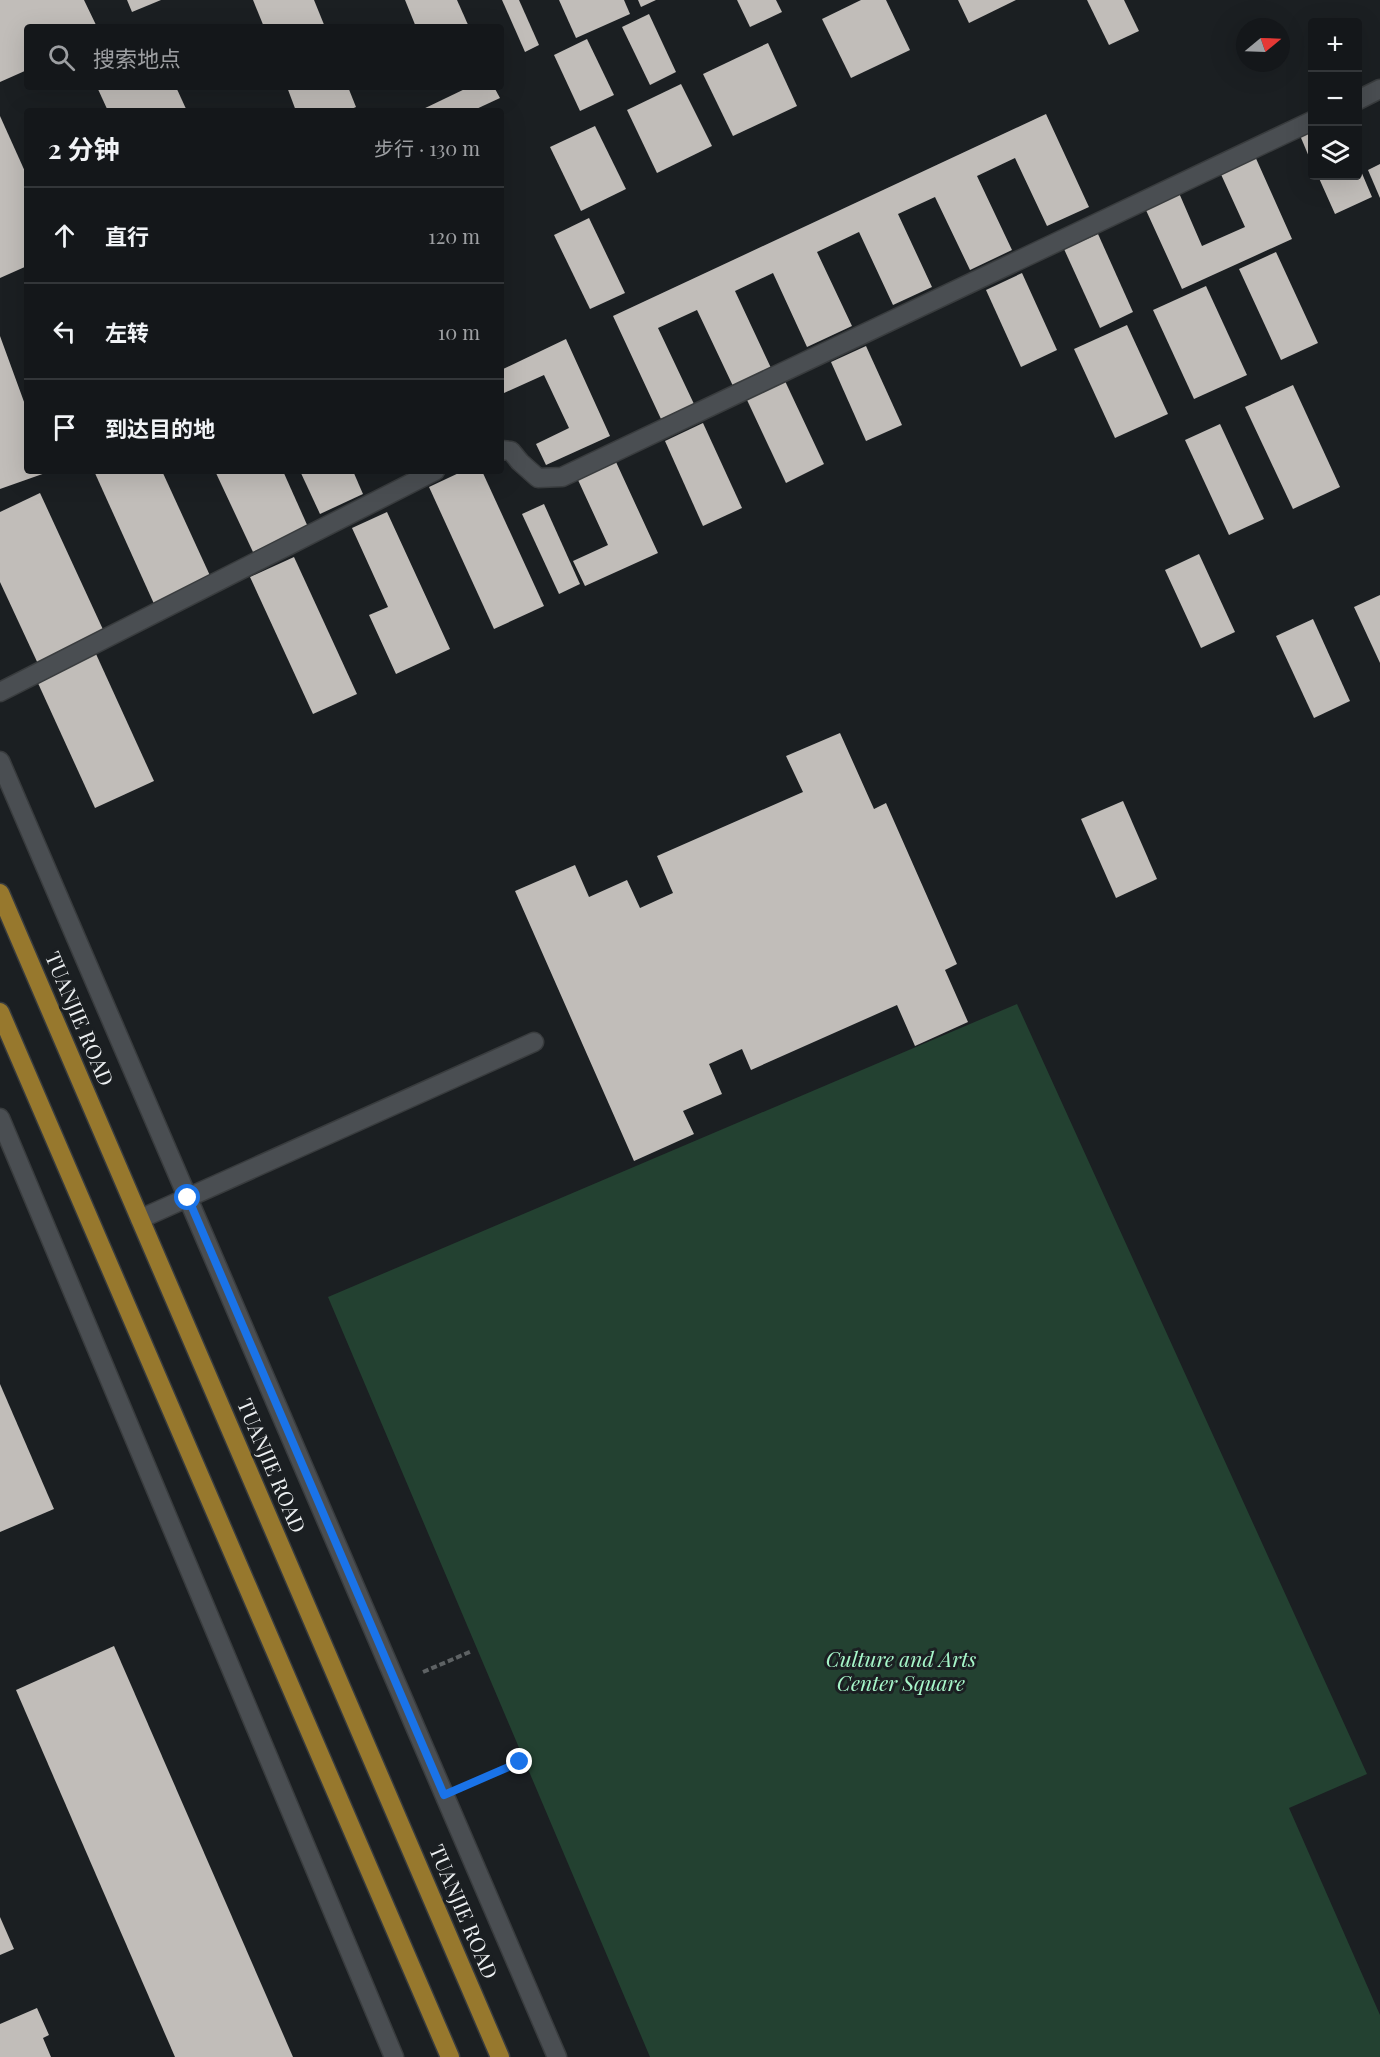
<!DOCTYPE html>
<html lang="zh">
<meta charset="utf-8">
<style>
body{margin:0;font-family:"Playfair Display","Noto Sans SC",serif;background:#1d2023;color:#f1f3f6}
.controls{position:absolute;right:18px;top:18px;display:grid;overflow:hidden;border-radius:6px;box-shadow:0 6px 24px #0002}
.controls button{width:54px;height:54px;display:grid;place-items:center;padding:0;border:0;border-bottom:2px solid #333639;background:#14171a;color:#f1f3f6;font:30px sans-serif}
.compass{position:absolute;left:1236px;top:18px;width:54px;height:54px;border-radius:50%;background:#14171a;box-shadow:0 6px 24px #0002;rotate:71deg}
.stop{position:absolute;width:18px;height:18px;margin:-14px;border:4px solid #1a73e8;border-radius:50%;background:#fff}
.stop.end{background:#1a73e8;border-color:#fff;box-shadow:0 2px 6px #0008}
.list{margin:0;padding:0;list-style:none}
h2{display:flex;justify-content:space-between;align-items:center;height:78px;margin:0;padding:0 24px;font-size:26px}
h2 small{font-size:20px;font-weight:400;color:#9d9fa2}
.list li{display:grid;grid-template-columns:39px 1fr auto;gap:18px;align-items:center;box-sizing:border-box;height:96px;padding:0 24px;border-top:2px solid #333639}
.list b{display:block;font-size:22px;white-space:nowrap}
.list em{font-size:20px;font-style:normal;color:#9d9fa2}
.icon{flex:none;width:33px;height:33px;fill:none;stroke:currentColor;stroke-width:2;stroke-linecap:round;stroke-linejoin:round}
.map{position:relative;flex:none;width:1380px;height:2057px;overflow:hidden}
.search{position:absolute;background:#14171a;box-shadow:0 6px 24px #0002;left:24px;top:24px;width:480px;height:66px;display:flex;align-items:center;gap:15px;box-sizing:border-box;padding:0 21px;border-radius:6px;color:#9d9fa2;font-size:22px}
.panel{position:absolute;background:#14171a;box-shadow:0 6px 24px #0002;left:24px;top:108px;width:480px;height:366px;border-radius:6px}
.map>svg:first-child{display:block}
.park{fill:#234131}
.building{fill:#c1bdb9}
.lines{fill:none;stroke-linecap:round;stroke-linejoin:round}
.minor-casing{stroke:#393c3e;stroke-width:21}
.major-casing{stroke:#393c3e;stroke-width:21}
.path{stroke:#5e6264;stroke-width:4;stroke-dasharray:6 3;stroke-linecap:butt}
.minor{stroke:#4a4e52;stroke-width:18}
.major{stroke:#97782d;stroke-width:18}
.route{stroke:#1a73e8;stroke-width:8}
.labels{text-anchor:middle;stroke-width:6;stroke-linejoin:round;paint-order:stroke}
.street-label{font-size:21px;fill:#eceff1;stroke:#1b1f22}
.park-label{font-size:21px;font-style:italic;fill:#a7f7ca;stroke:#1b1f22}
</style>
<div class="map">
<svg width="1380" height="2057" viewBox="0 0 1380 2057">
<rect width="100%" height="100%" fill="#1b1f22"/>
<polygon class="park" points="1017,1004 1367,1774 1289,1808 1380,2015 1380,2057 650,2057 328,1297"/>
<g class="building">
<polygon points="0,0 84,0 97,27 27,27 27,70 0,82"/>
<polygon points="127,0 161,0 132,12"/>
<polygon points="253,0 314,0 325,27 264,27"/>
<polygon points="405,0 457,0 469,27 416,27"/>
<polygon points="502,0 519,0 539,45 525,52"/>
<polygon points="559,0 624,0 630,14 576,38"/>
<polygon points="638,0 656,0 641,7"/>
<polygon points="737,0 776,0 782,12 750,27"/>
<polygon points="861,0 886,0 910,50 851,78 822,19"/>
<polygon points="958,0 1016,0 969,23"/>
<polygon points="1087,0 1124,0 1139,31 1109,45"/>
<polygon points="649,14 676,72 650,85 622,27"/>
<polygon points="587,39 614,95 580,111 554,55"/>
<polygon points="768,43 797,106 733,136 703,74"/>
<polygon points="681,84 712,146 657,173 627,110"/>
<polygon points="97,87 176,87 187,111 108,111"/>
<polygon points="287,87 348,87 356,107 347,111 296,111"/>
<polygon points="469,87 494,87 500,98 472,111 419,111"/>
<polygon points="1046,114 1089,207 1047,226 1015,158 977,176 1012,250 970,270 935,197 898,214 932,287 893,305 859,232 817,252 852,326 807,347 773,273 735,291 771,368 733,386 697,310 658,328 694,404 661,419 613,316"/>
<polygon points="0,116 27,176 27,266 0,278"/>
<polygon points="595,126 626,189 581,211 550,147"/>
<polygon points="1312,127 1312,164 1299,133"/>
<polygon points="1254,154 1292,239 1182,289 1145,208 1179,193 1202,246 1245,227 1219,170"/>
<polygon points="1358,164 1372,197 1335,214 1318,176 1358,176"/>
<polygon points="1380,164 1380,198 1368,170"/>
<polygon points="589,218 625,293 590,309 554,235"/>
<polygon points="1098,234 1133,312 1100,328 1064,249"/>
<polygon points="1276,252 1318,343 1281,360 1239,269"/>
<polygon points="1022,273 1057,350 1021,367 986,290"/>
<polygon points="1206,286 1247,375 1194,399 1153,310"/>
<polygon points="1127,325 1168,414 1115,438 1074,349"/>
<polygon points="0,336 27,410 27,471 51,471 0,489"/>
<polygon points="566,339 610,436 546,465 536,444 569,428 544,375 504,393 501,386 501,370"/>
<polygon points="866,346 902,425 866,441 831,362"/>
<polygon points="785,381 824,464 786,483 747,400"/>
<polygon points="1293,385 1340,487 1293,509 1245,407"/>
<polygon points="703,423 742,508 703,526 665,441"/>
<polygon points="1220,424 1264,519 1229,535 1185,440"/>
<polygon points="616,462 658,553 585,586 573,561 608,545 578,480"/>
<polygon points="94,471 162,471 212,580 155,606"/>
<polygon points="215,471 283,471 308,527 253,552"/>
<polygon points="300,471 353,471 363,494 320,514"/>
<polygon points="463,471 482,471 544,606 494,629 429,487"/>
<polygon points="40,493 106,636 39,666 0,582 0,512"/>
<polygon points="544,504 580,584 559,594 522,514"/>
<polygon points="387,512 450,649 396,674 369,615 388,607 352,528"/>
<polygon points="1199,554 1235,632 1201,648 1165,570"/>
<polygon points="294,557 357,694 313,714 250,577"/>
<polygon points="1380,595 1380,663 1354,607"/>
<polygon points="1313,619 1350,701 1314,718 1276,636"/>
<polygon points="96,654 154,781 95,808 37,681"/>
<polygon points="840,733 874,809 886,803 957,964 945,970 968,1022 915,1046 897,1005 751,1070 742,1049 709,1064 722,1094 683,1111 694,1134 634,1161 515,891 575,865 589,897 627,880 640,908 673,893 657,856 803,792 786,756"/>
<polygon points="1123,801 1157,879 1116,898 1081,819"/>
<polygon points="0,1384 54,1509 0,1532"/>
<polygon points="114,1646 293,2057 175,2057 116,1921 16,1690"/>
<polygon points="0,1917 14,1949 0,1955"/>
<polygon points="37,2008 49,2035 43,2038 51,2057 0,2057 0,2024"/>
</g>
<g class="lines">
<g class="minor-casing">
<g id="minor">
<polyline points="1358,100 1380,89"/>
<polyline points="501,450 511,451 520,462 538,478 562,477 1312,121"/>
<polyline points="0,692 435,471"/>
<polyline points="0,761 557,2057"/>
<polyline points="0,1118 394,2057"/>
<polyline points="140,1219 534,1042"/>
</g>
</g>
<g class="major-casing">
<g id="major">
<polyline points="0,893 500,2057"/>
<polyline points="0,1012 450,2057"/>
</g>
</g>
<g class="path">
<polyline points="423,1672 472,1651"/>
<polyline points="468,1784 520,1762"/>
</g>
<use href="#minor" class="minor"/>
<use href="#major" class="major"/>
</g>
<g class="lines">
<polyline class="route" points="188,1198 444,1795 520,1762"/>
</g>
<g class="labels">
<g class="street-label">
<text transform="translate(79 1019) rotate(67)" y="7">TUANJIE ROAD</text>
<text transform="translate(271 1466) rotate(67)" y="7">TUANJIE ROAD</text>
<text transform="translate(463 1912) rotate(67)" y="7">TUANJIE ROAD</text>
</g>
<g class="park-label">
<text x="901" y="1667">Culture and Arts<tspan x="901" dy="24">Center Square</tspan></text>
</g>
</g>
</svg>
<div class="controls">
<button>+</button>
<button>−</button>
<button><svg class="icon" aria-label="layers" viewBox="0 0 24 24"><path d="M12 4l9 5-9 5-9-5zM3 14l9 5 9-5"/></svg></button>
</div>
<svg class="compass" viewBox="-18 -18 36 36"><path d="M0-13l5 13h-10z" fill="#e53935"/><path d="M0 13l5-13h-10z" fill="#9d9fa2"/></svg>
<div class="stop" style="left:188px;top:1198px"></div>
<div class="stop end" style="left:520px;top:1762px"></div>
<div class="search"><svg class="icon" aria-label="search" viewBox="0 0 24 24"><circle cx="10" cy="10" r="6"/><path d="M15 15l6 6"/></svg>搜索地点</div>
<section class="panel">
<h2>2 分钟<small>步行 · 130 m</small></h2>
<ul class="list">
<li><svg class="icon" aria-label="ahead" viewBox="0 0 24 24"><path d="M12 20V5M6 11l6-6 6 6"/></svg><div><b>直行</b></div><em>120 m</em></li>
<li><svg class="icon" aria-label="left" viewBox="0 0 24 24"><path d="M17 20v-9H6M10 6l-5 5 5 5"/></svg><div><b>左转</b></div><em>10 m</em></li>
<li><svg class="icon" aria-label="arrive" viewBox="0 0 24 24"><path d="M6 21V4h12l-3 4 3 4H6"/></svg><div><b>到达目的地</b></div></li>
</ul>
</section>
</div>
